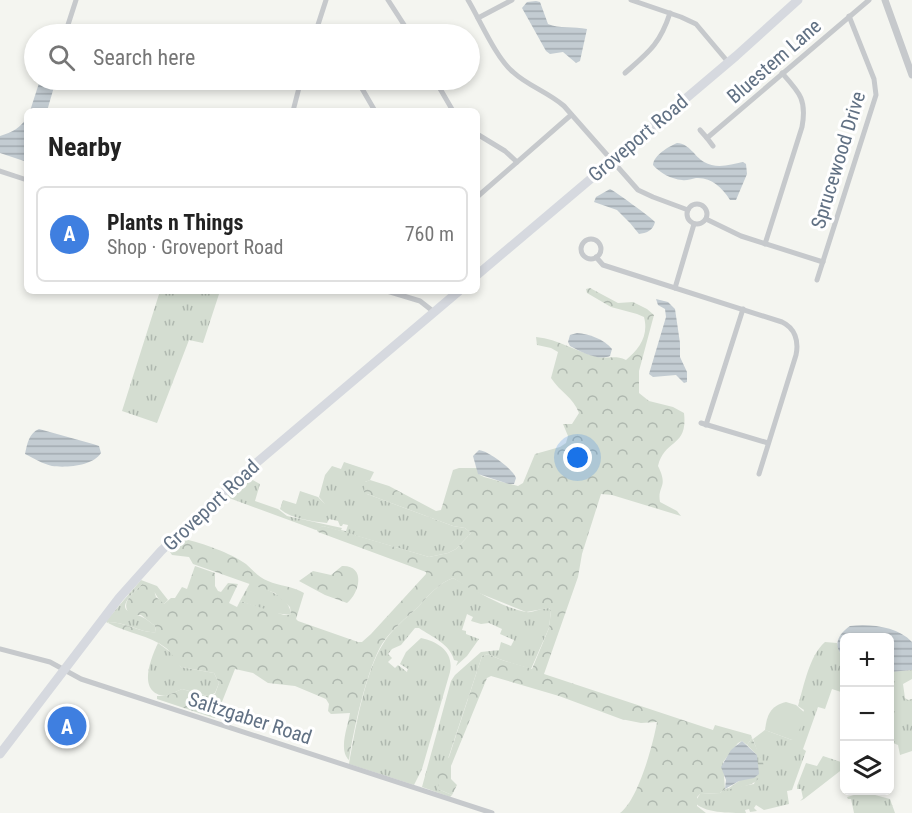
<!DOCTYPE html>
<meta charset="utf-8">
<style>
body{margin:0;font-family:"Roboto Condensed",sans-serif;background:#f6f6f6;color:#222}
.controls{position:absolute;right:18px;bottom:18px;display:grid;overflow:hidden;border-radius:9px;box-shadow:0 3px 9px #0003}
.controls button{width:54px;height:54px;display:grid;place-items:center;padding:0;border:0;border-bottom:2px solid #e0e0e0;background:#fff;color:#222;font:30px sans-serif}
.you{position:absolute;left:578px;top:458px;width:21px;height:21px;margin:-15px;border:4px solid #fff;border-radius:50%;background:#1a73e8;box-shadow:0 0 0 9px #1a73e833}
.badge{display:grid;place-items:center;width:39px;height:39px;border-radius:50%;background:#f45b11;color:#fff;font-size:20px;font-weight:700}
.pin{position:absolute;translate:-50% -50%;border:3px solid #fff;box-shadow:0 2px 6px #0006}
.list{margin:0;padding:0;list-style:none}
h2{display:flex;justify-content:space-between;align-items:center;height:78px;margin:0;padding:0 24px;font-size:26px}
h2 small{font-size:20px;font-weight:400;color:#767676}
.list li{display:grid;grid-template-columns:39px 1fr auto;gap:18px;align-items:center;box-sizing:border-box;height:96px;margin:0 12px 12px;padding:0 12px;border:2px solid #e0e0e0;border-radius:9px}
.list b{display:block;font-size:22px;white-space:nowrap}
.list p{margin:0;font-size:20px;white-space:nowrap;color:#767676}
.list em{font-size:20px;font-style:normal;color:#767676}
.icon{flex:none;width:33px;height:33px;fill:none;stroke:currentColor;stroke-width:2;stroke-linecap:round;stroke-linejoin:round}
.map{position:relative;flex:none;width:912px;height:813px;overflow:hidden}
.search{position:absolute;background:#fff;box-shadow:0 3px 9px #0003;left:24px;top:24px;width:456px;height:66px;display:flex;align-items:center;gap:15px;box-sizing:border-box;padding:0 21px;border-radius:33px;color:#767676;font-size:22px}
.panel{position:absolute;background:#fff;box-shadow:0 3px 9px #0003;left:24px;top:108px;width:456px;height:186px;border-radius:9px}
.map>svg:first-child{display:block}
.grass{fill:url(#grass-tufts)}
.forest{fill:url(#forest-crowns)}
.wetland{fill:url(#wetland-marsh)}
.pitch{fill:#d4ddd1}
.water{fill:url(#water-rules)}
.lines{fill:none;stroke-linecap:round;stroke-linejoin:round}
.minor{stroke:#c6c9cc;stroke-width:5}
.tertiary{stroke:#c6c9cc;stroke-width:7}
.primary{stroke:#d6d9df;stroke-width:9}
.labels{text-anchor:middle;stroke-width:6;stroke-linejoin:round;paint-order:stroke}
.street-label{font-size:20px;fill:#617184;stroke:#fff}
</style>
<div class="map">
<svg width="912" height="813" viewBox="0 0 912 813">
<defs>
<pattern id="grass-tufts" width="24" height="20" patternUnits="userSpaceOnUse" patternTransform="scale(1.5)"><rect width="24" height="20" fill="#d4ddd1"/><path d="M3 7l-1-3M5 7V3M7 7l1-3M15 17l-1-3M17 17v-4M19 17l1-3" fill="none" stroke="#afb8af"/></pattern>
<pattern id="forest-crowns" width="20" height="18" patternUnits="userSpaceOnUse" patternTransform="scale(1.5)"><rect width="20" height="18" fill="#d4ddd1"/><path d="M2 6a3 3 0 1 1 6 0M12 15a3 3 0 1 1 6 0" fill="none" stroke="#afb8af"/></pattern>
<pattern id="wetland-marsh" width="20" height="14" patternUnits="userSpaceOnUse" patternTransform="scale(1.5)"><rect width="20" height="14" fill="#d4ddd1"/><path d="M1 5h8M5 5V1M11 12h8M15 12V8" fill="none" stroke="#afb8af"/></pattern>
<pattern id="water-rules" width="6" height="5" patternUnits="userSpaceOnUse" patternTransform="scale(1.5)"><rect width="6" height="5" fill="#c3ccd2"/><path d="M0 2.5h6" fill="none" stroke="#a2aab0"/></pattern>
</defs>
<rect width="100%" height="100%" fill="#f4f5f0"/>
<g class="grass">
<polygon points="160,291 220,291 203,343 189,340 157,423 122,411"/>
<path d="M344 462 374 472 370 480 365 482 367 494 453 526 465 528 471 533 456 549 448 553 429 557 323 526 316 530 229 498 170 552 168 551 247 477 260 484 255 501 278 509 287 516 342 528 341 530 346 531 348 525 343 524 342 526H340L338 521 329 519 327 523C311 521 292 519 280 509L283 500 296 504 300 491 318 497 325 504 319 497 325 475 332 466 341 469Z"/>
<path d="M453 578C476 590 500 607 526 612 533 613 541 608 549 608L551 610 549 628 531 669C517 664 501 661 488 654L482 656 438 789 452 795 450 797 422 787 451 681 455 675 481 652 499 650 501 642 511 646 514 640 500 634 502 629 489 623 481 624 471 621 473 617 467 614 462 630 466 631V634L479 639 467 656 456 666 458 661 454 660C450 644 432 637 419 628H415L401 645 392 649 388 654 392 658 388 662 395 668 398 665 407 672 408 669 400 664 406 652 421 638C439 642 454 652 450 672L422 769 414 785 349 764C355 730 365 672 383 644 391 630 406 618 418 607 428 596 439 583 453 578Z"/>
<path d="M141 580 157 586 168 600 164 604 161 603 155 593 142 584C138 589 132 593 128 599 118 613 136 613 142 617 147 619 151 623 155 626L156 632C144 634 125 622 109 622L107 623 106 621Z"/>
<path d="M250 583C266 590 290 595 291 615L274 613 240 601Z"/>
<path d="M825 642 837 643 840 653 844 657V693L832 689 825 709 818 707 803 749 806 751 792 790 787 791 789 804 764 810 756 805 754 808 757 811 750 812 749 809 745 810 746 813C730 813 702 813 695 802L700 794 720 793 725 789 754 784 761 762 753 739 765 730 792 740 804 710 798 706C804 686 809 656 825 642Z"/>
<path d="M158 643 173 654 181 667 214 673 219 683 215 693 208 696 182 689 166 696C137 694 150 660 158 643Z"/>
<polygon points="912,670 912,679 903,684 905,698 908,700 912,699 912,751 900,755 898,745 890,742 890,672"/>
<polygon points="823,756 844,763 844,768 804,799 800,801 803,798 801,789 797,789 797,786 806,763 817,766"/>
<polygon points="864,792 890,799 895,813 854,813 851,799 848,799 847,797"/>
</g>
<g class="forest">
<path d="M590 288 618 303 633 302 647 309 654 315 639 371V393L649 401 673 407 684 413C688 448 665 438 658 466 669 488 657 485 660 502L677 511 681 516 612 495 601 494 582 554 578 577 544 674 713 730 715 725 751 735 752 738 747 745 742 741 738 743 723 762 725 789 720 793 700 794 697 797V806L706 813H620C638 800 653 745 657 722L641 723 621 719 559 696 491 676 487 678 451 766V779L457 785 452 795 438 789 440 781 437 777 442 765 449 757 482 656 488 654C501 661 517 664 532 669L549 628 551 610 549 608 526 612 474 591 453 578C439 583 428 596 418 607 406 618 391 630 382 644 367 669 353 731 349 760 338 750 348 726 350 713L331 714 328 711 329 704 326 699 295 686 268 683 253 673 235 669 216 717 214 718 157 699V696H166L182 689 207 696 215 694 219 683 214 673 181 667C175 661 173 654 166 648 149 635 127 633 108 623L109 622C124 622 144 634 156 632L155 626 141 615H130C119 601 134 594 142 584L153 587 156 597 164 604 171 598H175L182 587 187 589 195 566 215 573V586L218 591 221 592 228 583 238 584 229 603 237 607 240 601 284 615H291L290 607 275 593 193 564 189 557 172 555 170 552 184 539C202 543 231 553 246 564 253 570 259 578 268 581 279 586 293 586 304 593L296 619 298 621 358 642H362L371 634 426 574V572L318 532 316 529 323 526 331 528 429 557 448 553 456 549 471 533 465 528 453 526 367 494 364 492 365 482 370 480 389 486 436 511 441 510 453 470 459 468H477L480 475 484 477 518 486 523 483 535 454 560 447 566 443 568 436 563 424H572L579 413C573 397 560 392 551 378L558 352 551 348 537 345 536 337C559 339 576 352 598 357 609 359 615 355 626 360 639 349 649 336 644 317L637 314 611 307 587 293 586 289Z"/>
<path d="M342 566C366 565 360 593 347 603L325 595 299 581 313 571 331 575Z"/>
</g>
<path class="wetland" d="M752 738 765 767C757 788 746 785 726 790L739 781 757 755 747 745Z"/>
<path class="pitch" d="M786 702 796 705 806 714 796 738 792 740 765 730C767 715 770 706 786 702Z"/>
<g class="water">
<path d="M536 1 540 2 548 24C559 29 574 26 587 29L580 61 576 63 563 52 550 54 546 51 522 8 527 2Z"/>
<polygon points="40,80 56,80 47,111 30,111"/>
<path d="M27 117V162L0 153V136C12 132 21 128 27 117Z"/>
<path d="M677 143C690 144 694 156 704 162 716 169 730 165 743 162L746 164 747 174 736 200H730C722 187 711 177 696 178 691 179 686 181 682 180 671 179 660 173 653 165 654 155 668 147 677 143Z"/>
<path d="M610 189C613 190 652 218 655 222 653 231 646 233 639 234L630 223 617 210 594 202 596 197Z"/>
<polygon points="656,299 668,302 675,309 680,343 680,357 687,372 687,382 684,383 676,375 653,377 649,374 666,317 665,309 658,305"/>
<path d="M577 333C589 334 604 339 612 349L610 356C598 361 581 352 570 346L568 342 570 335Z"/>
<path d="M39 429 93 444 99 446 101 453C93 466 66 468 52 466 43 464 33 458 25 454 27 444 29 433 39 429Z"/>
<path d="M479 450C488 451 512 468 516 478L514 484H509L478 474 473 456Z"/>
<path d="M850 626C870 624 897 626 912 642V670L890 672V638H844V657C832 646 838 634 850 626Z"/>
<polygon points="742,741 757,755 759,774 754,778 739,781 725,789 726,780 721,767 731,750"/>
</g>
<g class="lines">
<g class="minor">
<polyline points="388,0 410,34"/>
<path d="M468 0C480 20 496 58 513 72 528 86 548 92 564 106L638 190 653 197 688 210"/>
<polyline points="631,0 681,17 696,24 728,62"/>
<polyline points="478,18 512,0"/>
<polyline points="65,34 76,0"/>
<polyline points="315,34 326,0"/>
<path d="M625 73C649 52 660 44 670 13"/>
<polyline points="357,80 375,111"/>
<polyline points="435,80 453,111"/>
<polyline points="293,111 301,80"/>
<polyline points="700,130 707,138"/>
<polyline points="477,134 505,151 517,162"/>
<polyline points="713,146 707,138 869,0"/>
<polyline points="0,171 27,180"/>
<polyline points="477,197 571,115"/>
<circle cx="697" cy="214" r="10"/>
<polyline points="706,219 741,236 823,262"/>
<circle cx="591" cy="249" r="10"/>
<path d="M765 244 802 127C807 100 800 93 782 73"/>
<path d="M596 257 603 265 782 322C795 328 799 341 796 355L759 474"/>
<polyline points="817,280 876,95 874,79 849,16"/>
<polyline points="675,288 694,224"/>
<polyline points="387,291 420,301 434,312"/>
<polyline points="701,423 768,443"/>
<polyline points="706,425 743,309"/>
<polyline points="0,649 50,662 81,679 492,813"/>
</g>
<polyline class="tertiary" points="885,0 912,75"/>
<g class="primary">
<polyline points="477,275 736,56 798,0"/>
<polyline points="0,754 119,598 161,551 241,476 459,291"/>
</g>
</g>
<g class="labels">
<g class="street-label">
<text transform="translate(774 61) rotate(-41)" y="7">Bluestem Lane</text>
<text transform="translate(638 138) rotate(-40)" y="7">Groveport Road</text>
<text transform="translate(838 160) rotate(-73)" y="7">Sprucewood Drive</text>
<text transform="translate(211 505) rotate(-43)" y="7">Groveport Road</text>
<text transform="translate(250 718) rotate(18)" y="7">Saltzgaber Road</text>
</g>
</g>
</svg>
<div class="controls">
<button>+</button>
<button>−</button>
<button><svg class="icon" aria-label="layers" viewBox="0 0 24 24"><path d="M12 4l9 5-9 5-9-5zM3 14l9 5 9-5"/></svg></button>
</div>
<div class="you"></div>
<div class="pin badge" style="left:67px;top:726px;background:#3f7fe0">A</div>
<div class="search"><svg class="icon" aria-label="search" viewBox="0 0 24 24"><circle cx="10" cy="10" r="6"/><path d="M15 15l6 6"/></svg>Search here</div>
<section class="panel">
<h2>Nearby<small></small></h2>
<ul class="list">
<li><span class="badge" style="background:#3f7fe0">A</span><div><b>Plants n Things</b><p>Shop · Groveport Road</p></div><em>760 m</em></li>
</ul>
</section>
</div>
